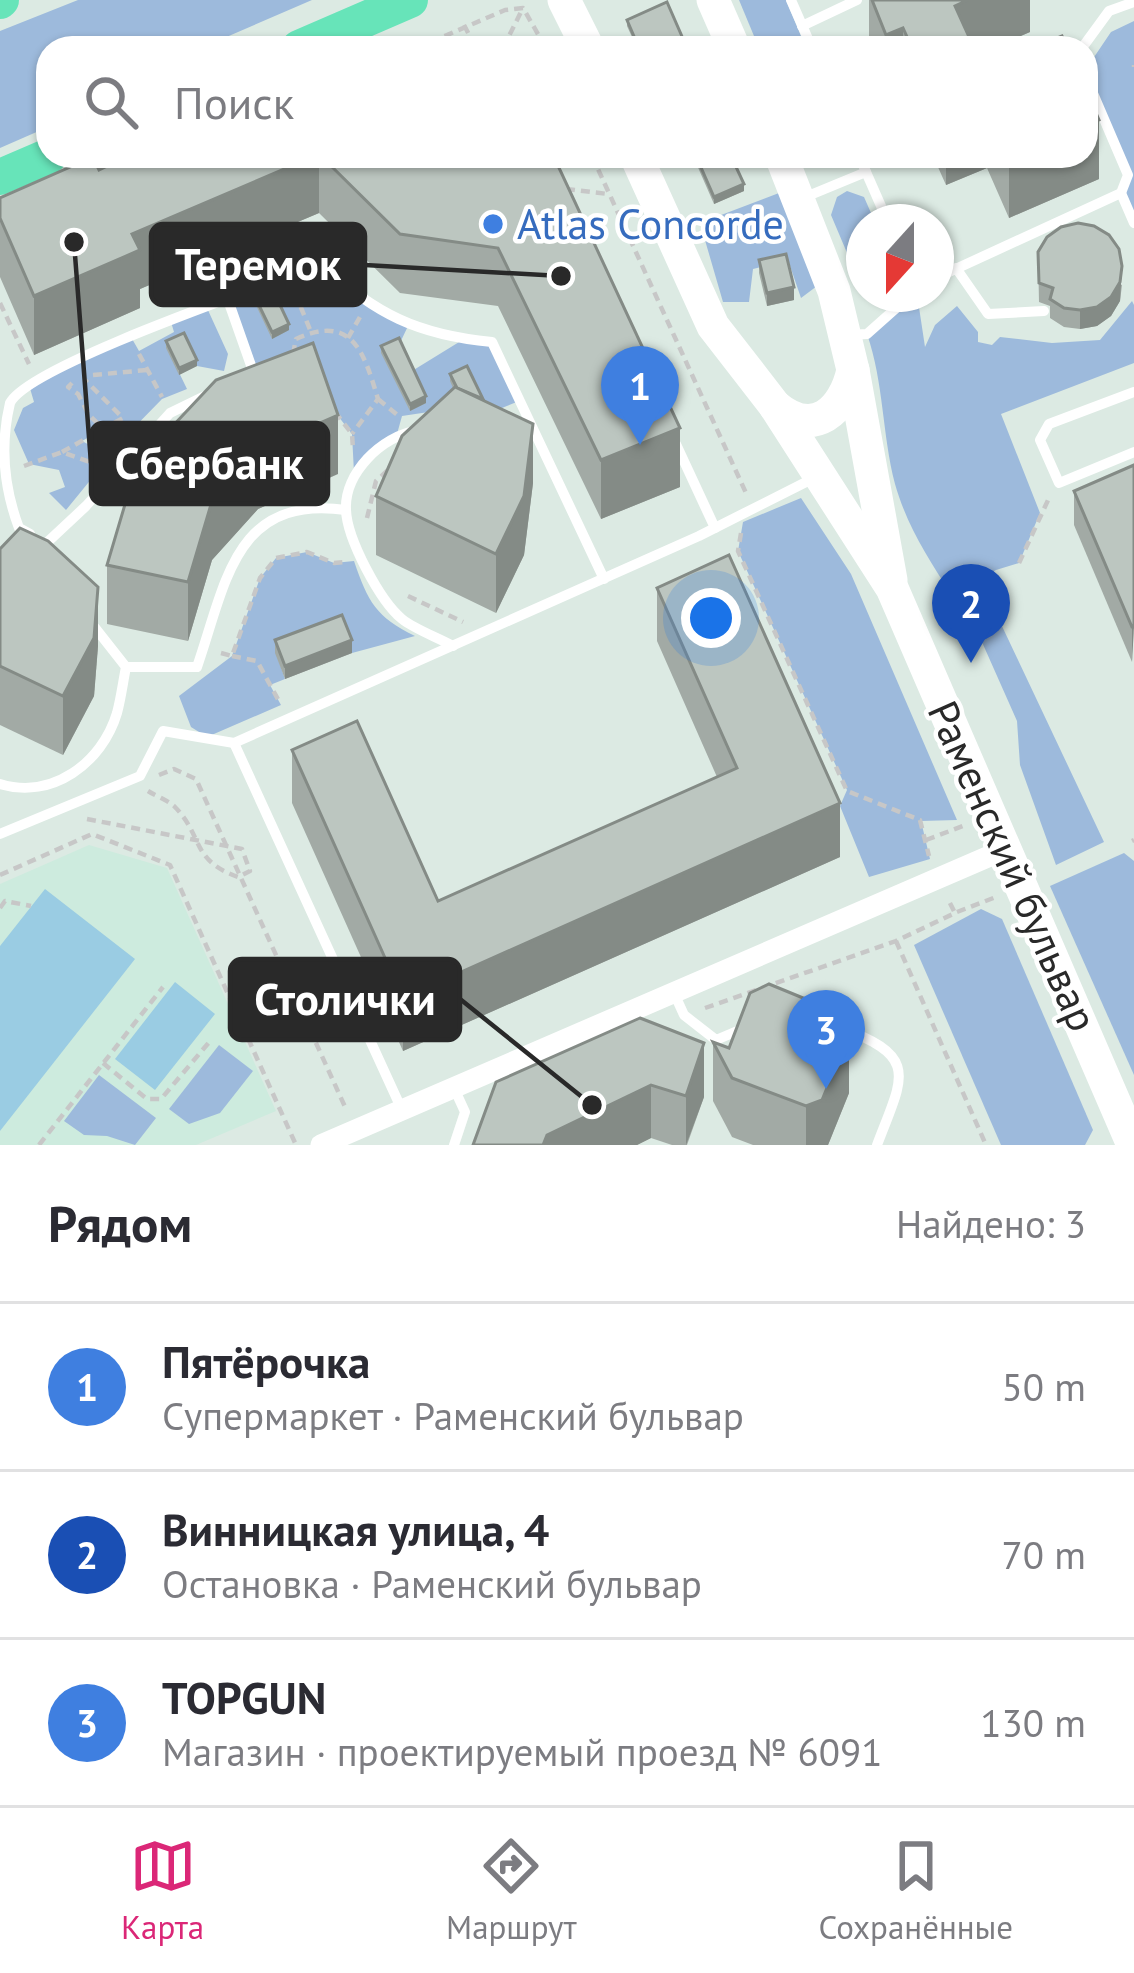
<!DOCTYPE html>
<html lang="ru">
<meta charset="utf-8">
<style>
body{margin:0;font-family:"PT Sans",sans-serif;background:#f7f7f7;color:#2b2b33}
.compass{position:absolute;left:846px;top:204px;width:108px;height:108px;border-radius:50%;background:#fff;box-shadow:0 3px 9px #0004;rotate:201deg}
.you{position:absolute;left:711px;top:618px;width:42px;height:42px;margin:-30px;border:9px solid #fff;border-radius:50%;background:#1a73e8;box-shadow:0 0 0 18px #1a73e833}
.badge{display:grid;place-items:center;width:78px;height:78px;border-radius:50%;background:#db2777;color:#fff;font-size:39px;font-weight:700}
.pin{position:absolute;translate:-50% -99px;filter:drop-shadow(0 3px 6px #0008)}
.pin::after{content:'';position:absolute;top:63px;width:42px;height:36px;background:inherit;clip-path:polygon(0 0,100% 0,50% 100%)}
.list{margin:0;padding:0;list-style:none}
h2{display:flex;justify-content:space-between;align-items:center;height:156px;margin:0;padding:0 48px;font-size:51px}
h2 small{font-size:39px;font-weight:400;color:#7c7c81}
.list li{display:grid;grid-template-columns:78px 1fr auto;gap:36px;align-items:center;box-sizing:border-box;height:168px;padding:0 48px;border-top:3px solid #e1e1e2}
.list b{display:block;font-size:45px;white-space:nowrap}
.list p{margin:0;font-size:39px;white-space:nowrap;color:#7c7c81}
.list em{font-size:39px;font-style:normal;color:#7c7c81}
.icon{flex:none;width:66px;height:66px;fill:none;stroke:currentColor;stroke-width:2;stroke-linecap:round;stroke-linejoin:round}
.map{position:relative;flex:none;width:1134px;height:1145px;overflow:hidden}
.search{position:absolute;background:#fff;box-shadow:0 3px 9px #0004;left:36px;right:36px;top:36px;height:132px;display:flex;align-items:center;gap:30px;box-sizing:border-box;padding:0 42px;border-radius:36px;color:#7c7c81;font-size:45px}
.sheet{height:660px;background:#fff}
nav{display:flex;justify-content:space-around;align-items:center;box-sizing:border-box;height:168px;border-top:3px solid #e1e1e2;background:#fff;font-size:33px;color:#7c7c81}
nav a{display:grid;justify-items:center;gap:6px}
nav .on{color:#db2777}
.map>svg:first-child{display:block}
.education{fill:#cdebde}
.green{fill:#9dbadc}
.pitch{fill:#9acce3}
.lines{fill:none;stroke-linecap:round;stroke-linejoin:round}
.path{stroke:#c7c7c7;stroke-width:4.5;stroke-dasharray:9 6;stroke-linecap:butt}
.lane{stroke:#fff;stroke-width:10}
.street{stroke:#fff;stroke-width:21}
.secondary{stroke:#fff;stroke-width:33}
.primary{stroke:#67e4b9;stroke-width:36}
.wall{fill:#a2aaa5}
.shaded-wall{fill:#848b86}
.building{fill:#bcc6c0;stroke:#848b86;stroke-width:3}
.shop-dot{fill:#3f7fe0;stroke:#fff;stroke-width:4.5}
.labels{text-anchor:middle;stroke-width:9;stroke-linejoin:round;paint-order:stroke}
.shop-label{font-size:42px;fill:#366cbe;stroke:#fff;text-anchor:start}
.street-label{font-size:42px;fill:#292929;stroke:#fff}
.leader{fill:none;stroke:#292929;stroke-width:4.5}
.callout-dot{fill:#292929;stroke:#fff;stroke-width:4.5}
.callout{fill:#292929;stroke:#292929;stroke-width:4.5}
.callout-label{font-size:45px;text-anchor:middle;font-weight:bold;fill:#fff}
</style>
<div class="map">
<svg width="1134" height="1145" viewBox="0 0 1134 1145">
<rect width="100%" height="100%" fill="#dceae3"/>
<polygon class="education" points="89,845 167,868 276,1111 196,1145 0,1145 0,884"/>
<g class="green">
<polygon points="78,0 312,0 201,48 48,48 48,127 0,148 0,31"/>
<polygon points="739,0 786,0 806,48 759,48"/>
<polygon points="1134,21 1134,220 1121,193 1128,174 1086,69 1111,32"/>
<polygon points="847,191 864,197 875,222 864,222 864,293 831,215 837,197"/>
<polygon points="779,193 817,286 801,298 788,260 753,269 749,302 723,302 700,223"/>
<polygon points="326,269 408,326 399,345 412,371 464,339 492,342 519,401 467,422 462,407 402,416 397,434 354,473 352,434 328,403 253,371 231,308"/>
<path d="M912 294H917L925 347 935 325 957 306 978 332V342L992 345 1000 337 1052 343 1100 340 1132 301 1134 305V363L1001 414 1040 513 1019 563 996 570 951 594C928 558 907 526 895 484 882 434 884 383 867 334Z"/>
<polygon points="207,308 228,354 224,371 197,366 184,340 167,348 187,389 162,399 117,445 103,429 82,441 110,456 66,510 49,493 65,487 59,470 29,464 14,430 23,408 34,402 29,385 131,337 139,351 174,332 171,322"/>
<polygon points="801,498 851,574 957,820 921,821 930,859 869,877 840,806 847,790 738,551 743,522"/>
<path d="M307 552 334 563 354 561C368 602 376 617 415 636L352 653 342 628 276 653 285 679 270 685 281 705 207 737 191 727 179 696 232 656 260 578 276 558Z"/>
<polygon points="983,586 1104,842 1056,865 1020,765 1017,721 962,597"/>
<polygon points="1124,853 1134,861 1134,1075 1050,886"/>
<polygon points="981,909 1002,919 1093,1130 1085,1145 1001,1145 914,945"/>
<polygon points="219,1045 253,1071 220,1113 189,1124 169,1109"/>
<polygon points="99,1075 156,1118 135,1145 107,1136 84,1135 64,1121"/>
</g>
<g class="pitch">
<polygon points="45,889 135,959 0,1131 0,946"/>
<polygon points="175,982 215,1014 155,1090 115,1059"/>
</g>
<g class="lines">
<g class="path">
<polyline points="464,25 476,48"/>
<polyline points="417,48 505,10 523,8 546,48"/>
<polyline points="503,48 523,8"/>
<polyline points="1134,65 1134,67"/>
<polyline points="592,156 746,493"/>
<polyline points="566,189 608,194"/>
<polyline points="245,270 316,238 326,246"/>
<polyline points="156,283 166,306"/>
<polyline points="295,293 311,332"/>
<polyline points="0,303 29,364"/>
<polyline points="348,338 360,317"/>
<polyline points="139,354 162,397"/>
<path d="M293 354 296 339C353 313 364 353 378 399L352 434"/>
<polyline points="93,375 147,370"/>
<polyline points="72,383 68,387 78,394 89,415 119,444"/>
<polyline points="378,399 401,418"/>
<polyline points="335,412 352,434 353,449"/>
<polyline points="62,452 123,418 84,379"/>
<polyline points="24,466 62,452 98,465"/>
<polyline points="367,518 376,481 388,470"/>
<polyline points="741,533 738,551 847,791 920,820 929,856"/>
<polyline points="1019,563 1049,498"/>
<polyline points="408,596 463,622"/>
<polyline points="221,653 232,656 260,578 276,558 307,552 334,563 346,562"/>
<polyline points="232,656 257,661 280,703"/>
<polyline points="159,775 174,769 196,779 346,1109"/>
<path d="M87 819 242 849 250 871 238 877C190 860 204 836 174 806 167 800 156 796 148 791"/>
<polyline points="926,840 963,826"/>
<polyline points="1132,841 1134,840"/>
<polyline points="0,875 92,834 170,865 296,1145"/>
<polyline points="0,908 5,901 31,906"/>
<polyline points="957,912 996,897"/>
<polyline points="896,941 986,1145"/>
<polyline points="705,1008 896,941 955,913 948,899"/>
<polyline points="103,1063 147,1099 161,1099 211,1040"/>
<polyline points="39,1145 163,987"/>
</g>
<g class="lane">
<polyline points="791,0 812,48"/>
<polyline points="802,26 857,0"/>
<polyline points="1082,48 1109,11 1134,2"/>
<polyline points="859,156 888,222"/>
<polyline points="1121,193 1134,223"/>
<polyline points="803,198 866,172"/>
<polyline points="956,268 988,314 1044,311"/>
<polyline points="936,278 1121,193 1128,175 1086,77"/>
<polyline points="228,300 253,371 247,374"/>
<polyline points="848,335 867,334 912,294"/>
<polyline points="1134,392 1049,424 1040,440 1059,483 1134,452"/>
<path d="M416 431C382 436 344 473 346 510 347 539 380 601 402 619 416 630 437 637 453 646"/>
<polyline points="676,444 715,528"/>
<path d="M30 534 19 528C4 488 0 445 10 403 29 365 270 284 321 264 375 314 418 335 492 342L604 579"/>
<polyline points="39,550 86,506 170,413 209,394"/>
<path d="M126 667H197C226 584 234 494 346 510"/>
<path d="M0 784C52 800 102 763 117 713 121 698 123 682 126 667L89 620"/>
<polyline points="0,834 140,776 163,731 234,743"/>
<polyline points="674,993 684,1015 716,1040 749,1026"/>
<path d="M839 1027C921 1057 903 1076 877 1145"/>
<polyline points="402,1110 234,743 699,536 818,476"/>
<polyline points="454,1145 465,1112 454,1088"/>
</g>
<polyline class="street" points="321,1145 1006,849"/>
<g class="secondary">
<polyline points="564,0 588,48"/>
<polyline points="713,0 734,48"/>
<polyline points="636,156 713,326 775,406 892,588 1133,1145"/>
<polyline points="781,156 834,291 853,370 891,580"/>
<path d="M775 406C814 439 844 411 853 370"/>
</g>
<g class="primary">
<polyline points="0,1 1,0"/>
<polyline points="299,48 410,0"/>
<polyline points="0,177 49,156"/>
</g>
</g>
<g class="wall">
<polygon points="869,0 1030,0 1030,32 993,48 869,48"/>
<polygon points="627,20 687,48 637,48 627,26"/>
<polygon points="128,156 549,156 680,487 601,519 498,306 400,293 319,213 140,289 140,308 34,355 0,277 0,198 99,170"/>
<polygon points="693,156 731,156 744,191 714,204"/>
<polygon points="933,156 1086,156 1099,179 1009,218 987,168 946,185"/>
<polygon points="1038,252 1122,285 1120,301 1111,316 1097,326 1080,329 1064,327 1050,318 1050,306 1039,302"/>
<polygon points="759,260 794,300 767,306 759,273"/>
<polygon points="253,293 289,330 272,339 253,299"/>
<polygon points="166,341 197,366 179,375 166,348"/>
<polygon points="381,346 426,403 410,411 381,353"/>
<polygon points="450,374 483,400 533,483 524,555 496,613 376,555 376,496 453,388 450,381"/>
<polygon points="1134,465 1132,662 1074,525 1074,491"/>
<polygon points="338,474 258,509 212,560 188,641 107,624 107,565"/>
<polygon points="0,549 98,646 94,696 63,755 0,725"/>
<polygon points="657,588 840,857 403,1051 292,803 292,750 438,901 717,777 657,641"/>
<polygon points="275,640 352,653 285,679 275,653"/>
<polygon points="640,1018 704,1097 687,1145 672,1145 651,1138 637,1145 473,1145"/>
<polygon points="713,1042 849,1093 828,1145 753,1145 732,1137 713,1101"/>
</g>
<g class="shaded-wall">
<polygon points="968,0 1030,0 1030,32 993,48 955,48 955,6"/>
<polygon points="903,28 903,48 886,48 886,35"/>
<polygon points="1099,120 1099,179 1009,218 1009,159 1015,156 1086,156 1086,125"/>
<polygon points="315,156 319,156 319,213 140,289 140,308 34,355 34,296 132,234"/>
<polygon points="946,156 987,156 987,168 946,185"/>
<polygon points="744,184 744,191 714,204 714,197"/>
<polygon points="1122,266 1120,301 1111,316 1097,326 1080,329 1080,310"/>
<polygon points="794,287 794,300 767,306 767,293"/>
<polygon points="289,324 289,330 272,339 272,332"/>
<polygon points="197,360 197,366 179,375 179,368"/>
<polygon points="426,396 426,403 410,411 410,404"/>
<polygon points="338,415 338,474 258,509 212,560 188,641 188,582 212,501 258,450"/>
<polygon points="533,424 533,483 524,555 496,613 496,554"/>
<polygon points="680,428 680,487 601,519 601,460"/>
<polygon points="98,587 98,646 94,696 63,755 63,696"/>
<polygon points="1132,627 1134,627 1132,662"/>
<polygon points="352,640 352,653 285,679 285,666"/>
<polygon points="840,803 840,857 403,1051 403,998"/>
<polygon points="849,1034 849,1093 828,1145 806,1145 806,1106"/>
<polygon points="704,1043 704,1097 686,1145 686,1096"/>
<polygon points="651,1085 651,1138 637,1145 543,1145 547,1135"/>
</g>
<g class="building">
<polygon points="872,0 968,0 955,6 974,48 912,48 903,28 886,35"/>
<polygon points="667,2 687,48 639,48 627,20"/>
<polygon points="1062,36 1068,48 1034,48"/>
<polygon points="1086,90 1099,120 1086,125"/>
<polygon points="128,156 315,156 132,234 140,250 34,296 0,218 0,198 93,157 99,170"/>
<polygon points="321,156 554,157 680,428 601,460 498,248 400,234"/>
<polygon points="696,156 731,156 744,184 714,197"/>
<polygon points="1078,223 1094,226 1109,235 1119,249 1122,266 1120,282 1111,297 1097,307 1080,310 1064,308 1050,299 1053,288 1039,283 1038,252 1047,237 1061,227"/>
<polygon points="786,254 794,287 767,293 759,260"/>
<polygon points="271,286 289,324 272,332 253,293"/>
<polygon points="184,333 197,360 179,368 166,341"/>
<polygon points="399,338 426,396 410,404 381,346"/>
<polygon points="313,343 338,415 258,450 212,501 188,582 107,565 137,464 216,380"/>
<polygon points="467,366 483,399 457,388 450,374"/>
<polygon points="455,387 533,424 524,496 496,554 376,496 402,436"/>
<polygon points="1134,465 1134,627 1132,627 1074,491"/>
<polygon points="20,528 48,541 98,587 94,638 63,696 0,666 0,549"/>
<polygon points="729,555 840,803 403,998 292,750 357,721 438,901 737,768 657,588"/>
<polygon points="342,615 352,640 285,666 275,640"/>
<polygon points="769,984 842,1014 849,1034 822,1100 806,1106 732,1078 713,1042 729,1048 750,993"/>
<polygon points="640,1018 704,1043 686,1096 651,1085 547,1135 543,1145 473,1145 496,1082"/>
</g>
<circle class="shop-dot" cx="493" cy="224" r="12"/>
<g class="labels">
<g class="shop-label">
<text x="517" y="239">Atlas Concorde</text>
</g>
<g class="street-label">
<text transform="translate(1013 866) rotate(66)" y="15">Раменский бульвар</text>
</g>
</g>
<path class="leader" d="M561 276L365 265M74 242L91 463M592 1105L460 999"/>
<g class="callout-dot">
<circle cx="561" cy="276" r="12"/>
<circle cx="74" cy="242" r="12"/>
<circle cx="592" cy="1105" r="12"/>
</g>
<g class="callout">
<rect x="151" y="224" width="214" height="81" rx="12"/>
<rect x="91" y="423" width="237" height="81" rx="12"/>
<rect x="230" y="959" width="230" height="81" rx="12"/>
</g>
<g class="callout-label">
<text x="258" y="280">Теремок</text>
<text x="209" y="479">Сбербанк</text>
<text x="345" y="1015">Столички</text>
</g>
</svg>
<svg class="compass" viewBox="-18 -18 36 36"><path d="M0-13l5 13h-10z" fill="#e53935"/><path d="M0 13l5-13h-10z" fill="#7c7c81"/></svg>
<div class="you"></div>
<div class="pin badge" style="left:640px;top:445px;background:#3f7fe0">1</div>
<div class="pin badge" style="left:971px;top:663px;background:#1a4fb4">2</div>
<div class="pin badge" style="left:826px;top:1089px;background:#3f7fe0">3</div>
<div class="search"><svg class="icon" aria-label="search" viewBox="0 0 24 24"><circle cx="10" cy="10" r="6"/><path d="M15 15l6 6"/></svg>Поиск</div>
</div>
<section class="sheet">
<h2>Рядом<small>Найдено: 3</small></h2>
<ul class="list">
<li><span class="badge" style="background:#3f7fe0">1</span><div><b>Пятёрочка</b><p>Супермаркет · Раменский бульвар</p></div><em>50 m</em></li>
<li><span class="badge" style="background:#1a4fb4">2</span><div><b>Винницкая улица, 4</b><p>Остановка · Раменский бульвар</p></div><em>70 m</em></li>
<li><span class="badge" style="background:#3f7fe0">3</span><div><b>TOPGUN</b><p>Магазин · проектируемый проезд № 6091</p></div><em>130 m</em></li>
</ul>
</section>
<nav>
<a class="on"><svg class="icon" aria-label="map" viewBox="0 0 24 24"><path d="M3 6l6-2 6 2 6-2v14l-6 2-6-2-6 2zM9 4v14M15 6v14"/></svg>Карта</a>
<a><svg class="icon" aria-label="directions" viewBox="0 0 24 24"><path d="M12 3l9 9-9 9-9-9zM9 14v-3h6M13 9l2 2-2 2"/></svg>Маршрут</a>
<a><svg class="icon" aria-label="saved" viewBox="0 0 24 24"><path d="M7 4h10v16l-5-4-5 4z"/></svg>Сохранённые</a>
</nav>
